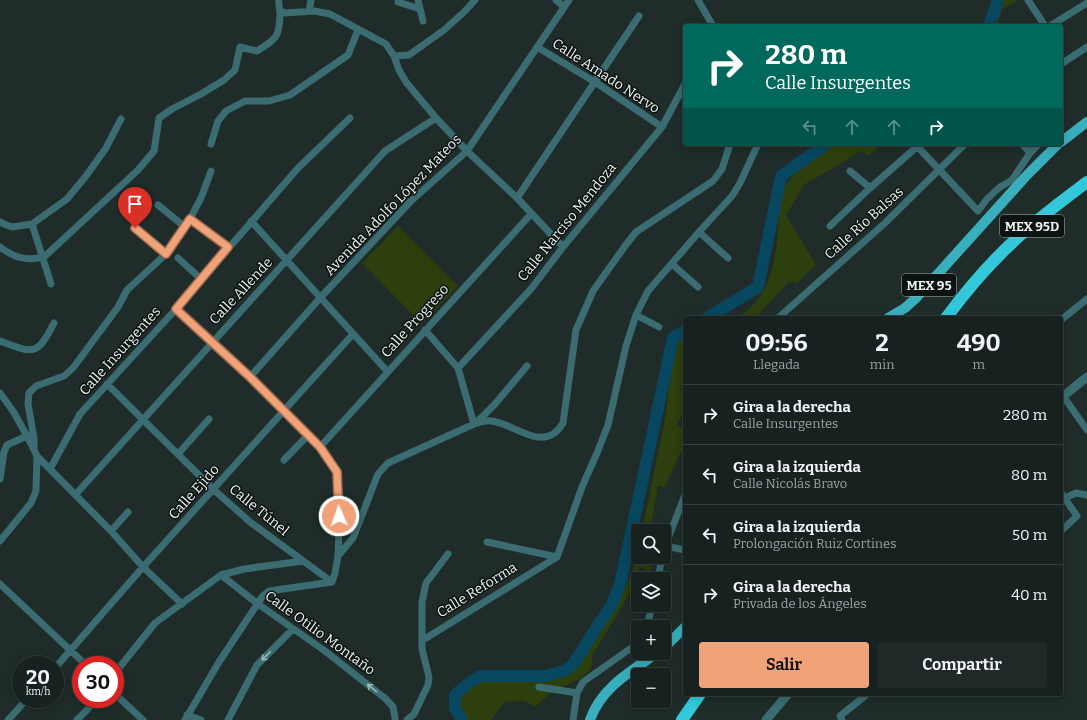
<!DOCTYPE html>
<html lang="es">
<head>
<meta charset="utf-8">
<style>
  :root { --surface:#17211f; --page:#202928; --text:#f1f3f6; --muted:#9ea3a4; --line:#363e3d; --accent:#f0a279 }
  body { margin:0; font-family:Bitter,serif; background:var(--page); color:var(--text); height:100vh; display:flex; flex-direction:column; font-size:15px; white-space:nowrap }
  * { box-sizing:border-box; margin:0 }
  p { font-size:13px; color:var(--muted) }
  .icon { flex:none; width:22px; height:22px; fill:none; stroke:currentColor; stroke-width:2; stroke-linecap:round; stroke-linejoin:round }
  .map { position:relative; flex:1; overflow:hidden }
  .sheet { position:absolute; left:683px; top:316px; width:380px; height:380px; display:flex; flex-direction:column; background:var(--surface); border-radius:4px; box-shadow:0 2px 10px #0003,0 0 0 1px var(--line) }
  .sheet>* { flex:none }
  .hud { position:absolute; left:683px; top:24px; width:380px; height:122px; border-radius:4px; box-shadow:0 2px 10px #0003,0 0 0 1px var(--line); background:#00695c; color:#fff; overflow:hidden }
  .tools { position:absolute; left:631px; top:524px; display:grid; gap:8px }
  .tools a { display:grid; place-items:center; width:40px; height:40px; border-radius:4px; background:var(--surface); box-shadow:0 2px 10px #0003,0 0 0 1px var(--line); font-size:20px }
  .speed { position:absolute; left:12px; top:656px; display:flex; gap:8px; font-size:20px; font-weight:700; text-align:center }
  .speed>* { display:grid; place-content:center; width:52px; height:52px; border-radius:50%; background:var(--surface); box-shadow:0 2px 10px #0003,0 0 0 1px var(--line); line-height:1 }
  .speed small { font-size:10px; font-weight:400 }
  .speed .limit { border:6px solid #d22; background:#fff; color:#111 }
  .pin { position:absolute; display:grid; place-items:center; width:34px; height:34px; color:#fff; margin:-41px -17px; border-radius:50% 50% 50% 0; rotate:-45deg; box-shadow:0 0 4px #0007 }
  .pin .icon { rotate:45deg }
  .me { position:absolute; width:44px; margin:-22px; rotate:358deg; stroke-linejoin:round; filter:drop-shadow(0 0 3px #0008) }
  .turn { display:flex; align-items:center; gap:14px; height:84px; padding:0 16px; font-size:18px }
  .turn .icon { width:52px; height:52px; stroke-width:2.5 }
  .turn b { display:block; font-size:28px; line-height:34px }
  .lanes { display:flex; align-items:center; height:38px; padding:0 16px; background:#0003; justify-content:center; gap:20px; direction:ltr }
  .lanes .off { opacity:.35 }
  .eta { display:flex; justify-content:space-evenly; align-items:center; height:68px; text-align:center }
  .eta b { font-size:24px; font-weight:700; line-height:28px }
  .action { display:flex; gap:8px; margin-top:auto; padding:8px 16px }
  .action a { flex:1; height:46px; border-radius:4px; background:var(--accent); color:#111; font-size:16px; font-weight:700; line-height:46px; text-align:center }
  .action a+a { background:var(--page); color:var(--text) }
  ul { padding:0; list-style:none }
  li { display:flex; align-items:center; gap:12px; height:60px; padding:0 16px; border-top:1px solid var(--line) }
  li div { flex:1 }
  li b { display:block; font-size:15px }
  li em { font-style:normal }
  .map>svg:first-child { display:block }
  .green { fill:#2d3f0c }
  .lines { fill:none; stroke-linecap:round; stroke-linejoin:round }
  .river { stroke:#074760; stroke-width:12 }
  .minor { stroke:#3a6c72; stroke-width:7 }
  .tertiary { stroke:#3a6c72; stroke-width:9 }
  .primary { stroke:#39aebc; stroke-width:10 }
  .motorway { stroke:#32c8d9; stroke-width:12 }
  .oneway { stroke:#9cb7b8 }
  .route-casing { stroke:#9c694f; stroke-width:10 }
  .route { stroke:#f0a279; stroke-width:7 }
  .labels { text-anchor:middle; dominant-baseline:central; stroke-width:3; stroke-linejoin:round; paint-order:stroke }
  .shield { fill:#0d1312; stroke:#a9b0af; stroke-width:1 }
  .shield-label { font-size:13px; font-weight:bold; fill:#ecf4f2 }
  .street-label { font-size:14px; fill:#ecf4f2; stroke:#0d1312 }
</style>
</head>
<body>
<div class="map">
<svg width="1087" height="720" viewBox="0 0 1087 720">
  <rect width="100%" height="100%" fill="#1f2c29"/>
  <!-- green -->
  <path class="green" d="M992,0h23l1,2 -14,7 -5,17h-14z
    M836,144h45l-12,12 -8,-5 -38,23 -18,10 -19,31 30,50 -19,18 -8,-1 -34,36h-21c34,-14 42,-56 44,-89 1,-11 0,-29 5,-39 12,-23 33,-32 53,-46z
    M398,226l60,60 -37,37 -59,-60z
    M685,338v36l-5,16 5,2v15l-8,18 8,4v13l-20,45 -7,-1 -8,45h-8l24,-117 3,-28 8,-44z
    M638,549v8h8v3l6,5 -2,6 -11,-4 -10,26 -11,20 -25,41 -2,15 -11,10 -27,12 -18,16 -11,-6 -20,1 -13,18h-29l-5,-10 -2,-17 7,-12 13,-5 18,-1 46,5 17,-5 12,-8 49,-62 17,-36z"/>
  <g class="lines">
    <!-- river -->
    <path class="river" d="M989,26l9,-26
      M707,318l51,-31 23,-111 45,-32
      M462,720l-7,-12v-13l11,-10 14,-9h66l20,-6 9,-8 23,-37 13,-19 9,-21 53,-247 12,-7"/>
    <!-- minor -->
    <path class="minor" d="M418,0l5,21
      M556,0l8,7
      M698,0l15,26
      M1028,0l17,26
      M398,2l22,7
      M280,11l5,2 29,-2 16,3 56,30 8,12 5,14 7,12 30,36 31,33 50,47 46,49
      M309,11l2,-11
      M1050,26l37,-23
      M537,47l58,35 67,45
      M394,56l15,-1 35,-25 20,-18 11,-12
      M1061,64l26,-17
      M211,144l7,-23 8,-10 19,-10h24l21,-6 58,-40 10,-25
      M915,144l63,67 9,-12 13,-12 12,-7 18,-27 9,-9
      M1022,144l8,9
      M850,171l20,17
      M517,198l122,-182
      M158,205l27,22
      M190,219l38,28
      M251,221l136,150
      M0,222l4,2 8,3 20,-3 35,-25 19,-23 20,-28 15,-29
      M32,224l19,60
      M830,226l40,-38 50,-44
      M135,228l31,26
      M699,232l29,26
      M0,247c15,11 25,14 44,10l94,-87 16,-19 5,-33 13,-9 29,-15 23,-14 11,-10 5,-23 17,4c19,-12 23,-14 23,-38 0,-5 -2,-9 -1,-13
      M178,258l23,21
      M672,264l26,23
      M176,309l74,68 70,70 17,25 2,59 -1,25
      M636,315l23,12
      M778,318l107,-95 80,-79
      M1061,320l26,-21
      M425,330l33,38 16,56
      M0,341c34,13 37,15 54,-18
      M458,368l73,-79 32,-42 99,-120 23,-43
      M250,377l71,-80 90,-96 56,-50 102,-151
      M107,384l106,105 37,33 82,60
      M0,393l13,18 14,25 10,20 -1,35 -5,12 -31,38
      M1061,393l26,37
      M476,423l19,-19 32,-38
      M320,447l211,-233
      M34,449v-11l-6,-34 1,-11 7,-7 28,-10 9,-8 45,-61 9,-17 39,-36 24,-35 11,-21 10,-27
      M178,454l31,-35
      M37,456l74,75 32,36 39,37
      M284,460l24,-25
      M50,469l30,-55 96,-105 122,-141 52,-50
      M0,479l4,-27 3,-7 20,-9
      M1061,493l16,23 -16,15
      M76,494l309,-343 51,-33
      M1065,498l11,-5 11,2
      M111,531l17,-19
      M487,542l70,15
      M665,546l20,4
      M664,549l21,-54
      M221,575l37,29 67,47 61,48 7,8 2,11
      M658,579l4,-22
      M0,584l86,81
      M647,627l5,-22
      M423,640l134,-83 25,-70 15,-34 11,-28 18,-79 10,-31 12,-24 51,-59 33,-36 8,-13 18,-39
      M55,668l88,-101 210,-233
      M115,673l40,-50 66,-48 23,-6 59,-8
      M539,687l38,6
      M115,694l28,26
      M187,715l14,5
      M8,720l19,-21
      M77,720l11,-11 7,-10
      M185,720l34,-58 43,-65 7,-6 63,-9 3,-9 3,-17 15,-18 25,-64 10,-11 86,-39c6,-2 12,-4 18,-3 24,3 52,34 71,2l13,-93 17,-39 32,-45 11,-14 77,-51 9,-12 8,-25
      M228,720l29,-55 36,-36
      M407,720l7,-6 14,-29 1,-8 -7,-28v-47l4,-19 22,-29
      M573,720l4,-27 6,-11 51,-36 4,-4
      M842,720l-2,-4 25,-20 -2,-2"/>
    <!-- tertiary -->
    <path class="tertiary" d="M1061,398l26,-21
      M766,720l22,-26"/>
    <!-- primary -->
    <path class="primary" d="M1061,142l26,-20
      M888,318l17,-10 12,-11 111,-123 30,-30
      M664,648l21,-21
      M590,720c11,-32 40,-48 67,-67"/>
    <!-- motorway -->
    <path class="motorway" d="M946,318c23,-31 49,-61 78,-86 20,-18 42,-34 63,-50
      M682,720l18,-26"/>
  </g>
  <!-- one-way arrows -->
  <defs><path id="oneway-shaft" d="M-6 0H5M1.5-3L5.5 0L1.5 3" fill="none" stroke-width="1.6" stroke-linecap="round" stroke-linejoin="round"/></defs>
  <g class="oneway">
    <use href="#oneway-shaft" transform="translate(266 656) rotate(135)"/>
    <use href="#oneway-shaft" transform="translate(372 688) rotate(-142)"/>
  </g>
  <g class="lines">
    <!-- route casing -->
    <g class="route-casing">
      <path id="route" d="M135,228l31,26 24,-35 38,28 -52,62 74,68 70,70 17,25 2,44"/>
    </g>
    <!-- route -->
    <use href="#route" class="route"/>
  </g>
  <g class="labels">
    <!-- shield labels -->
    <g class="shield">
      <rect x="1000" y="215" width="64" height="22" rx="3"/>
      <rect x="902" y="274" width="54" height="22" rx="3"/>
    </g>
    <g class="shield-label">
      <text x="1032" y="226">MEX 95D</text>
      <text x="929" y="285">MEX 95</text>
    </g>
    <!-- street labels -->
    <g class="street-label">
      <text transform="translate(606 76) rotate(33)">Calle Amado Nervo</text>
      <text transform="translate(393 205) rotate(-46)">Avenida Adolfo López Mateos</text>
      <text transform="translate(567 222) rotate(-51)">Calle Narciso Mendoza</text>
      <text transform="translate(864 223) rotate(-42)">Calle Río Balsas</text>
      <text transform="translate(241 291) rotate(-47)">Calle Allende</text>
      <text transform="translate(415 321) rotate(-48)">Calle Progreso</text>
      <text transform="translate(120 351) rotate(-48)">Calle Insurgentes</text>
      <text transform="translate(194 492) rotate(-48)">Calle Ejido</text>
      <text transform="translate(259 510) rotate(39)">Calle Túnel</text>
      <text transform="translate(477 590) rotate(-32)">Calle Reforma</text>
      <text transform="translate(320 633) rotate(36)">Calle Otilio Montaño</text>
    </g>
  </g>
</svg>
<div class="tools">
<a><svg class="icon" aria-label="search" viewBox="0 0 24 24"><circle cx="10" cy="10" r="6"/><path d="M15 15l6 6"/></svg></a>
<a><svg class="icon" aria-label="layers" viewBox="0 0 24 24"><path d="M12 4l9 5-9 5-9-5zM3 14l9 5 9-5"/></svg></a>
<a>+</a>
<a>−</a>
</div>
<div class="speed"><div>20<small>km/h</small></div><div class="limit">30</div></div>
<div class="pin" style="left:135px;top:228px;background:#d93025"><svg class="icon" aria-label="arrive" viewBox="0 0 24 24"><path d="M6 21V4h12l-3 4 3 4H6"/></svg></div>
<svg class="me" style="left:339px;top:516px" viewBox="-20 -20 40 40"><circle r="17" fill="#f0a279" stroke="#fff" stroke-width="3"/><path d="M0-11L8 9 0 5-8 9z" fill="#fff"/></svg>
<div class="hud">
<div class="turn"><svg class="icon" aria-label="right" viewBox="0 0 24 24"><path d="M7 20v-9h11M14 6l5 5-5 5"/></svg><div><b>280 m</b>Calle Insurgentes</div></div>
<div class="lanes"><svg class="icon off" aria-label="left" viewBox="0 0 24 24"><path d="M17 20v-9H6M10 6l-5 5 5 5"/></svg><svg class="icon off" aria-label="ahead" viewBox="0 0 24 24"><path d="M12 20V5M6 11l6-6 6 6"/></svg><svg class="icon off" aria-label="ahead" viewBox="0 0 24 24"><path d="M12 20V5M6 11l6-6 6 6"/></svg><svg class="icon" aria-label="right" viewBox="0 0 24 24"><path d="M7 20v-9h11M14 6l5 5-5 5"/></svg></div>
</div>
<section class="sheet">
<div class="eta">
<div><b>09:56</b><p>Llegada</p></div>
<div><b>2</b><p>min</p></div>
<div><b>490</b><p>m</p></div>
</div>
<ul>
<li><svg class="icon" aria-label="right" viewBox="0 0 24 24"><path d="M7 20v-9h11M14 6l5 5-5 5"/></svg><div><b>Gira a la derecha</b><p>Calle Insurgentes</p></div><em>280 m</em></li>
<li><svg class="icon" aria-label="left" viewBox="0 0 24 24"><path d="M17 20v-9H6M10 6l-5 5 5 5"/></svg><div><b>Gira a la izquierda</b><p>Calle Nicolás Bravo</p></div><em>80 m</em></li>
<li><svg class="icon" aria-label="left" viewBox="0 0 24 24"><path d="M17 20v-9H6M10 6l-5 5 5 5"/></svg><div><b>Gira a la izquierda</b><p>Prolongación Ruiz Cortines</p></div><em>50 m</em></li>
<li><svg class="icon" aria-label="right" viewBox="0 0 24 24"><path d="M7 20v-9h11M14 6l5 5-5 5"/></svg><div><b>Gira a la derecha</b><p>Privada de los Ángeles</p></div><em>40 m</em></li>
</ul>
<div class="action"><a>Salir</a><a>Compartir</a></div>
</section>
</div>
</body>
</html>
